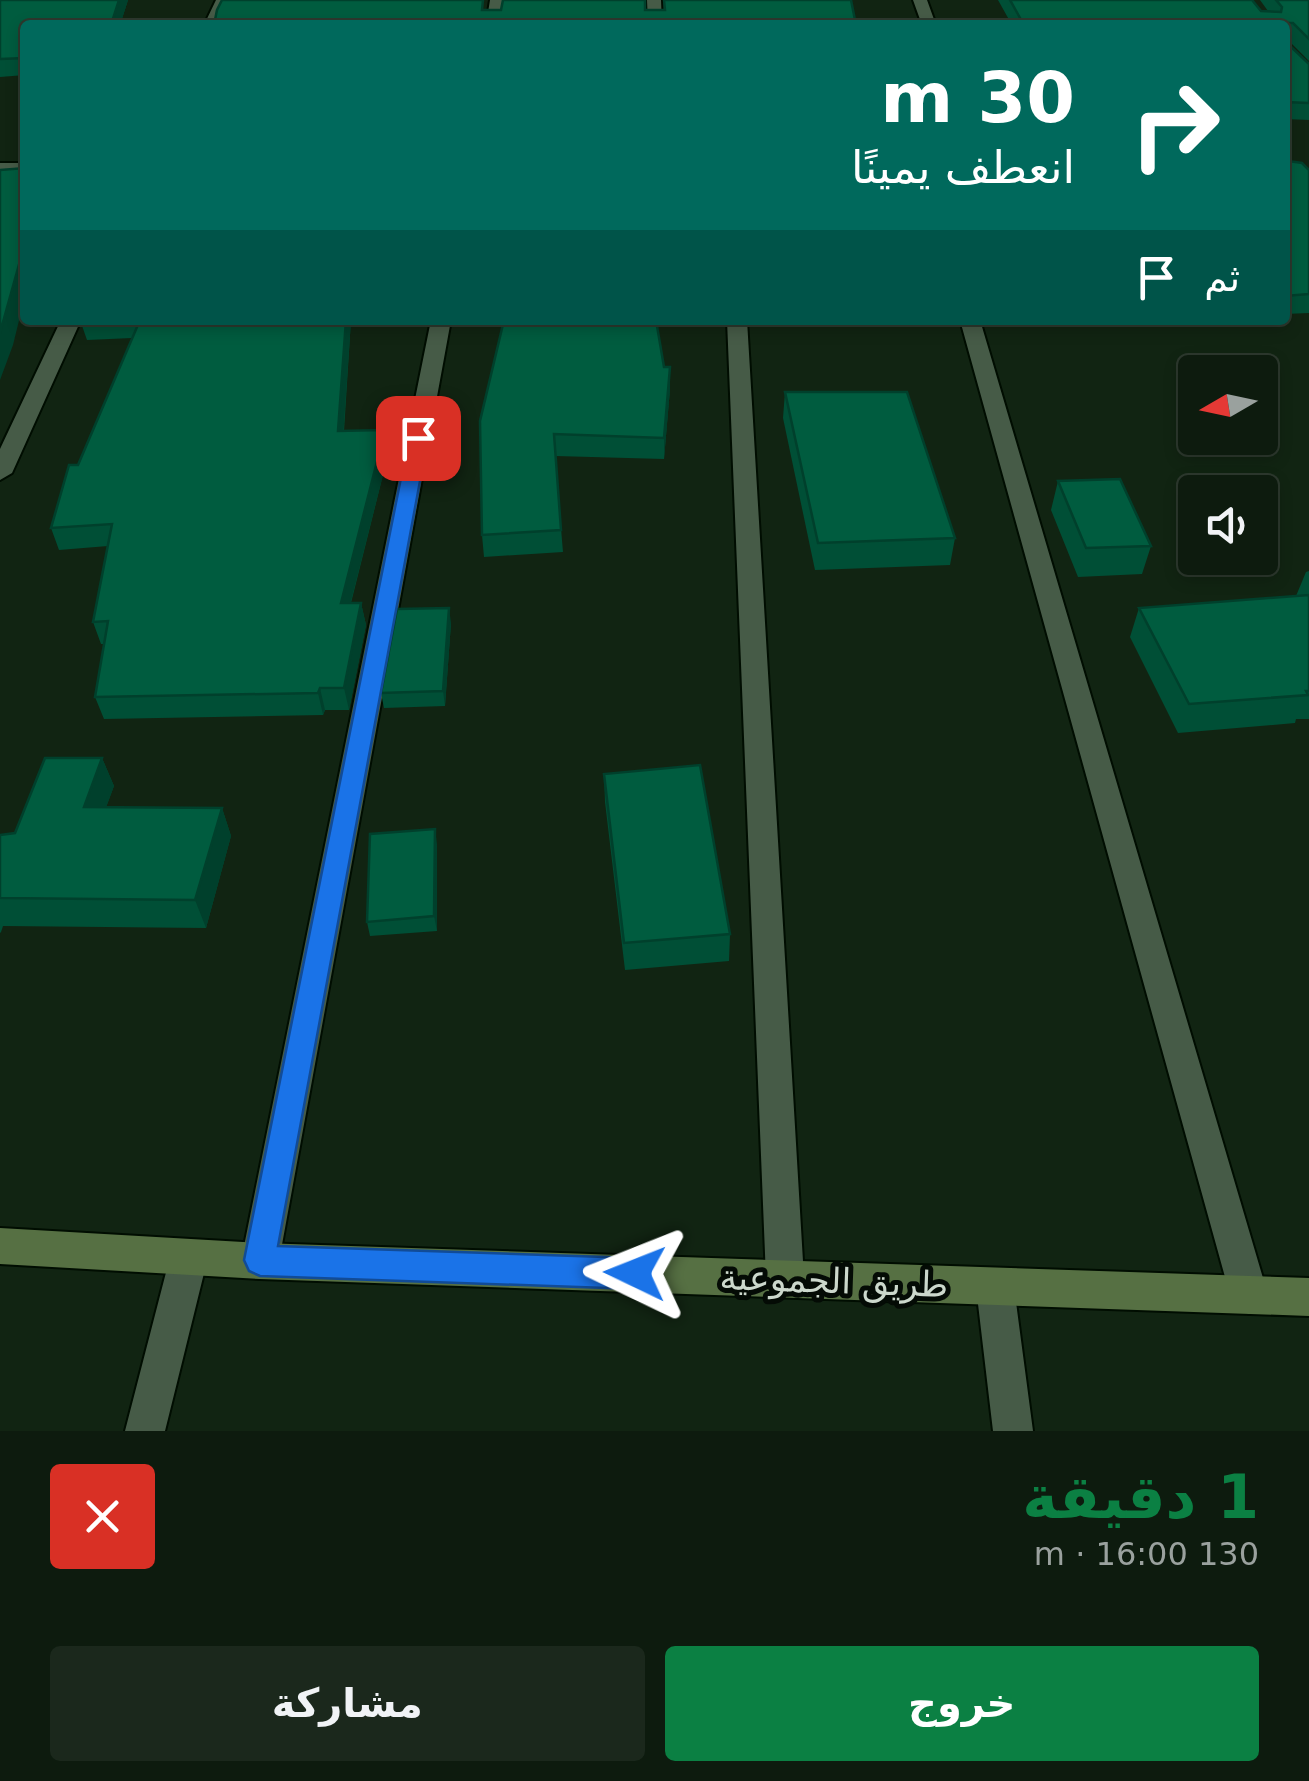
<!DOCTYPE html>
<html lang="ar">
<head>
<meta charset="utf-8">
<style>
  :root { --surface:#0d1b0e; --page:#1b281c; --text:#f1f3f6; --muted:#9aa19e; --line:#2d392e; --accent:#0b8043 }
  body { margin:0; font-family:"DejaVu Sans",Vazirmatn,sans-serif; background:var(--page); color:var(--text); direction:rtl; height:100vh; display:flex; flex-direction:column; font-size:38px; white-space:nowrap }
  * { box-sizing:border-box; margin:0 }
  p { font-size:32px; color:var(--muted) }
  .icon { flex:none; width:55px; height:55px; fill:none; stroke:currentColor; stroke-width:2; stroke-linecap:round; stroke-linejoin:round }
  .map { position:relative; height:1431px; overflow:hidden; direction:ltr }
  .drawer { display:flex; flex-direction:column; background:var(--surface); flex:1 }
  .drawer>* { flex:none }
  .top-card { position:absolute; left:20px; top:20px; width:1270px; height:305px; border-radius:10px; box-shadow:0 5px 15px #0003,0 0 0 2px var(--line); direction:rtl; background:#00695c; color:#fff; overflow:hidden }
  .needle { width:65px; rotate:261deg }
  .fabs { position:absolute; left:1178px; top:355px; display:grid; gap:20px }
  .fabs a { display:grid; place-items:center; width:100px; height:100px; border-radius:10px; background:var(--surface); box-shadow:0 5px 15px #0003,0 0 0 2px var(--line); font-size:50px }
  .pin { position:absolute; display:grid; place-items:center; width:85px; height:85px; color:#fff; margin:-42px; border-radius:20px; box-shadow:0 5px 15px #0006 }
  .me { position:absolute; width:110px; margin:-55px; rotate:272deg; stroke-linejoin:round; filter:drop-shadow(0 0 8px #0008) }
  .turn { display:flex; align-items:center; gap:35px; height:210px; padding:0 50px; font-size:45px }
  .turn .icon { width:130px; height:130px; stroke-width:2.5 }
  .turn b { display:block; font-size:70px; line-height:85px }
  .then { display:flex; align-items:center; height:95px; padding:0 50px; background:#0003; gap:20px; font-size:38px }
  .round { display:grid; place-items:center; flex:none; width:105px; height:105px; border-radius:10px; background:var(--page) }
  .headline { display:flex; align-items:center; justify-content:space-between; height:170px; padding:0 50px }
  h1 { font-size:60px; font-weight:600; line-height:75px; color:var(--accent) }
  .cta { display:flex; gap:20px; margin-top:auto; padding:20px 50px }
  .cta a { flex:1; height:115px; border-radius:10px; background:var(--accent); color:#fff; font-size:40px; font-weight:600; line-height:115px; text-align:center }
  .cta a+a { background:var(--page); color:var(--text) }
  .map>svg:first-child { display:block }
  .lines { fill:none; stroke-linecap:round; stroke-linejoin:round }
  .minor-casing { stroke:#000d01; stroke-width:4 }
  .secondary-casing { stroke:#000d01; stroke-width:4 }
  .minor { fill:#465b47; fill-rule:evenodd }
  .secondary { fill:#567043; fill-rule:evenodd }
  .wall { fill:#004f36 }
  .shaded-wall { fill:#00402c }
  .building { fill:#005c3f; stroke:#00402c; stroke-width:2.5 }
  .route { fill:#1a73e8; stroke:#114b97; stroke-width:2.5 }
  .labels { text-anchor:middle; dominant-baseline:central; stroke-width:10; stroke-linejoin:round; paint-order:stroke }
  .near-street-label { font-size:35px; fill:#ccd8cc; stroke:#040b05 }
</style>
</head>
<body>
<div class="map">
<svg width="1309" height="1431" viewBox="0 0 1309 1431">
  <rect width="100%" height="100%" fill="#112412"/>
  <g class="lines">
    <!-- minor casing -->
    <g class="minor-casing">
      <path id="minor" d="M216,0h14l-12,25h-14z
        M490,0h14l-4,25h-14z
        M647,0h14l1,25h-14z
        M913,0h14l9,25h-14z
        M0,163h25v10h-25z
        M61,320h20l-69,153 -12,7v-31z
        M431,320h20l-172,941 -6,13 -13,5 -13,-5 -6,-13z
        M727,320h20l57,958 -6,13 -13,6 -13,-6 -6,-13z
        M960,320h20l288,975 -6,13 -13,6 -13,-6 -6,-13z
        M189,1239l13,5 6,13 -43,174h-40l45,-174 6,-13z
        M995,1268l13,6 6,13 19,144h-40l-17,-144 6,-13z"/>
    </g>
    <!-- secondary casing -->
    <g class="secondary-casing">
      <path id="secondary" d="M0,1228l260,15 1049,35v38l-1049,-37 -260,-15z"/>
    </g>
    <!-- minor -->
    <use href="#minor" class="minor"/>
    <!-- secondary -->
    <use href="#secondary" class="secondary"/>
  </g>
  <!-- wall -->
  <path class="wall" d="M0,0h128l-8,25h-95v50l-25,2z
    M998,0h254l9,11h7l-8,-11h49v61l-22,-22v4l22,21v56l-24,-1v-94h-273z
    M1285,143l3,18 21,9v143l-24,1z
    M80,320h271l-7,111 41,-1 4,21 -38,152h10l5,22 -17,85h-24l-2,5 -219,4 -9,-22 9,-53h-3l-8,-22 15,-76 -49,4 -8,-22 81,-190 -45,2z
    M474,320h182l8,47 6,22 -6,70 -109,-3 8,96 -79,5 -2,-22 22,-214 -30,1z
    M785,392l170,146 -5,27 -135,5 -32,-152z
    M1058,481l93,65 -9,28 -64,3 -27,-67z
    M1309,571v148h-13l-1,4 -117,10 -48,-96 9,-29 157,-12 10,-24z
    M451,623l-6,83 -61,2 -3,-15z
    M102,758l12,28 -8,21 116,1 9,28 -25,92 -203,-2 -2,6 -1,1v-98l15,-2z
    M604,774l126,160 -1,27 -104,9 -20,-168z
    M437,844v87l-67,5 -3,-14z"/>
  <!-- shaded-wall -->
  <path class="shaded-wall" d="M119,0h9l-8,25h-9z
    M25,243v53l-12,49 -13,35v-47z
    M346,320h5l-9,133 -4,-22z
    M670,367v22l-6,70v-21z
    M385,430l4,21 -44,174 -4,-22z
    M361,603l5,22 -17,85 -5,-22z
    M449,608l2,15 -6,83 -2,-15z
    M320,688l5,22 -2,5 -5,-22z
    M102,758l12,28 -18,49 -12,-28z
    M222,808l9,28 -25,92 -11,-28z
    M435,829l2,15v87l-3,-15z"/>
  <!-- building -->
  <path class="building" d="M0,0h119l-8,25h-86v33l-25,1z
    M222,0h261l-1,10h19l2,-10h142v10h20l-1,-10h187l5,25h-642l3,-15z
    M1010,0h242l9,11 20,1 1,-5 -6,-7h33v39l-16,-16h-6v20l22,21v39l-24,-1v-77h-261z
    M1285,143l3,3v15l14,2 7,7v124l-24,2z
    M25,168v75l-25,90v-163z
    M140,320h206l-8,111 47,-1 -44,173h20l-17,85h-24l-2,5 -223,4 13,-76 -15,1 19,-98 -61,4 18,-63h9z
    M504,320h152l8,47h6l-6,71 -110,-4 7,96 -79,5 -2,-114z
    M785,392h122l48,146 -137,5z
    M1120,479l31,67 -65,2 -28,-67z
    M1309,595v96h-3l2,4 -119,9 -50,-96z
    M449,608l-6,83 -62,2 16,-84z
    M45,758h57l-18,49 138,1 -27,92 -195,-2v-63l15,-2z
    M700,765l30,169 -106,9 -20,-169z
    M435,829l-1,87 -67,6 3,-88z"/>
  <!-- route -->
  <path class="route" d="M418,432l10,6 -150,808 357,12 11,4 4,11 -4,11 -11,5 -375,-13 -11,-5 -5,-11 165,-822z"/>
  <g class="labels">
    <!-- near-street labels -->
    <g class="near-street-label">
      <text transform="translate(834 1281) rotate(2)">طريق الجموعية</text>
    </g>
  </g>
</svg>
<div class="fabs">
<a><svg class="needle" viewBox="-14 -14 28 28"><path d="M0-13l5 13h-10z" fill="#e53935"/><path d="M0 13l5-13h-10z" fill="#9aa19e"/></svg></a>
<a><svg class="icon" aria-label="sound" viewBox="0 0 24 24"><path d="M4 9h4l5-4v14l-5-4H4zM17 9q2 3 0 6"/></svg></a>
</div>
<div class="pin" style="left:418px;top:438px;background:#d93025"><svg class="icon" aria-label="arrive" viewBox="0 0 24 24"><path d="M6 21V4h12l-3 4 3 4H6"/></svg></div>
<svg class="me" style="left:635px;top:1273px" viewBox="-20 -20 40 40"><path d="M0-17L14 15 0 8-14 15z" fill="#1a73e8" stroke="#fff" stroke-width="4"/></svg>
<div class="top-card">
<div class="turn"><svg class="icon" aria-label="right" viewBox="0 0 24 24"><path d="M7 20v-9h11M14 6l5 5-5 5"/></svg><div><b>30 m</b>انعطف يمينًا</div></div>
<div class="then">ثم<svg class="icon" aria-label="arrive" viewBox="0 0 24 24"><path d="M6 21V4h12l-3 4 3 4H6"/></svg></div>
</div>
</div>
<section class="drawer">
<div class="headline"><div><h1>1 دقيقة</h1><p>130 m · 16:00</p></div><a class="round" style="background:#d93025;color:#fff"><svg class="icon" aria-label="close" viewBox="0 0 24 24"><path d="M6 6l12 12M18 6L6 18"/></svg></a></div>
<div class="cta"><a>خروج</a><a>مشاركة</a></div>
</section>
</body>
</html>
